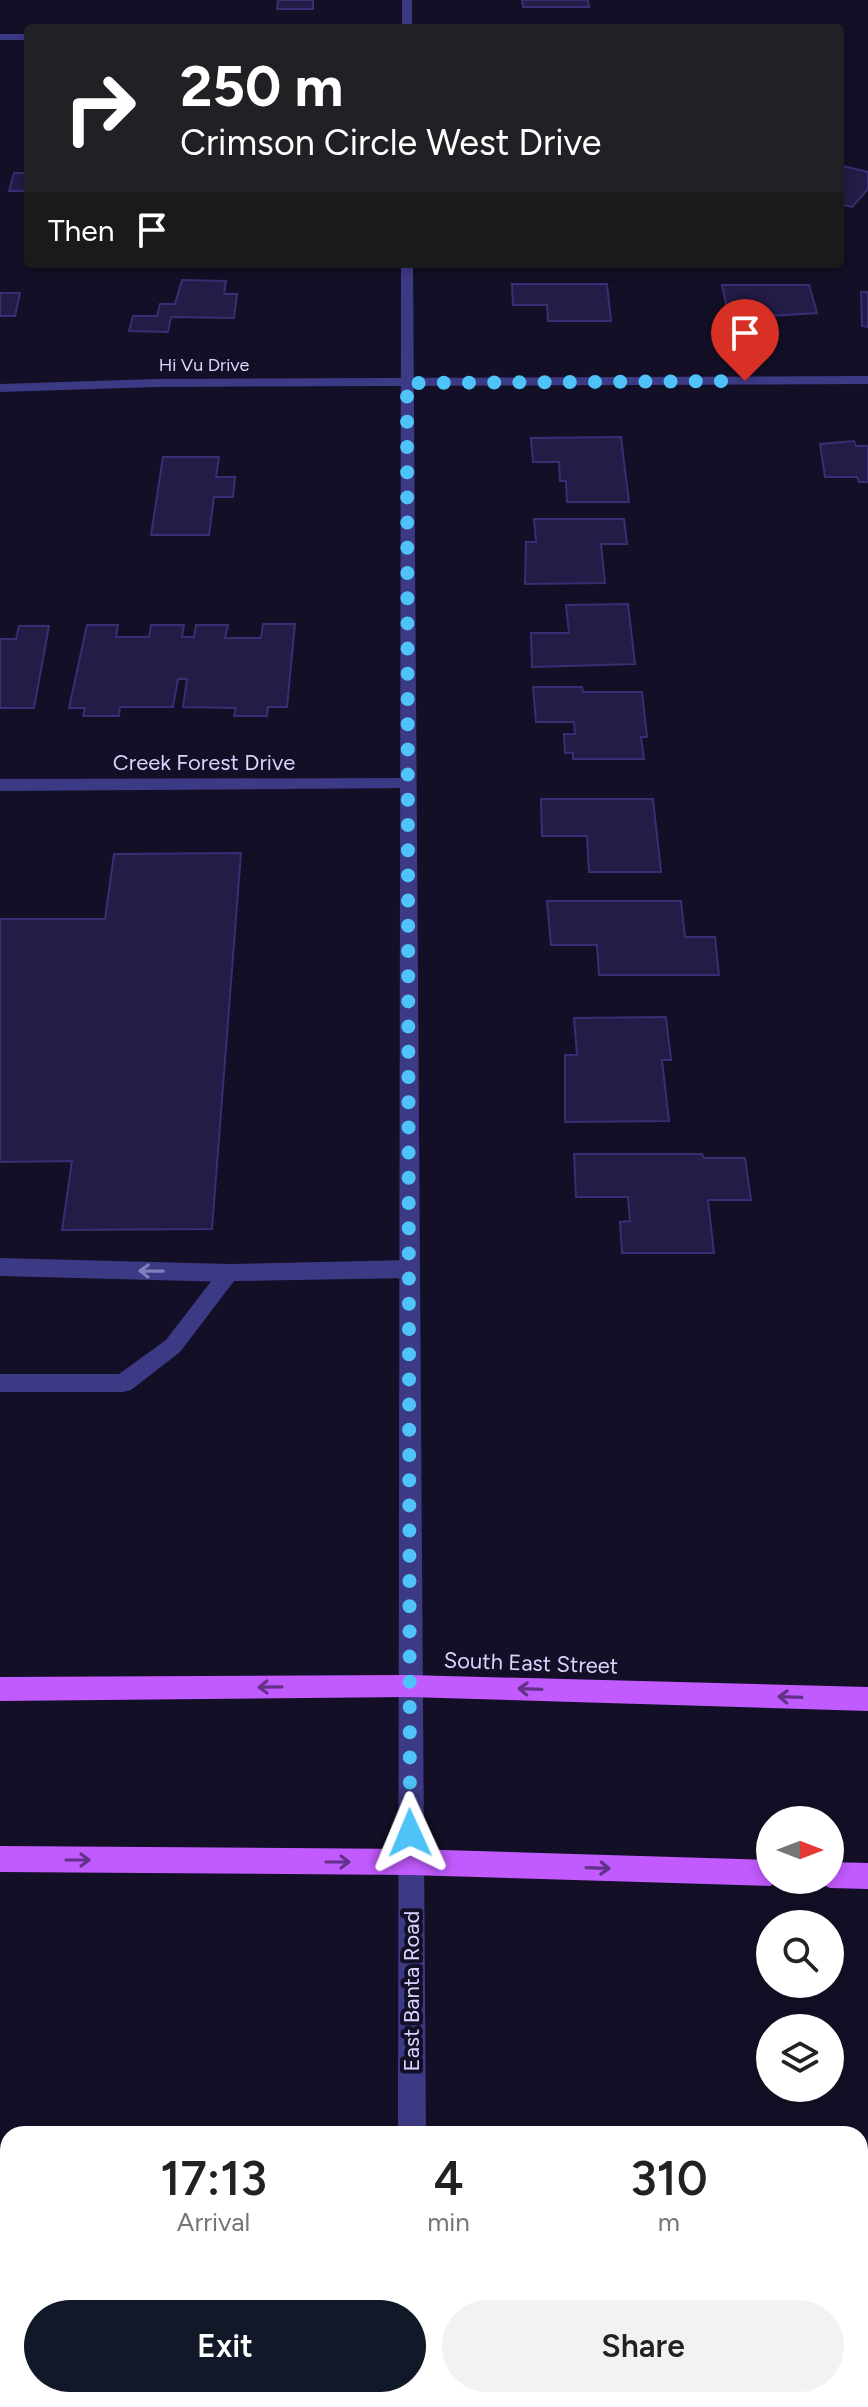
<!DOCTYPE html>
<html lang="en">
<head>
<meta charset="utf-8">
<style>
  :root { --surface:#fff; --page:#f2f2f2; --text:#222; --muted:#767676; --accent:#111827 }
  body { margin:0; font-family:Figtree,sans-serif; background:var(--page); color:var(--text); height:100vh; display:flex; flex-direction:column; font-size:30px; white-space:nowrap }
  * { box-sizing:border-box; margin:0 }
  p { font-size:26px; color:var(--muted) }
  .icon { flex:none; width:44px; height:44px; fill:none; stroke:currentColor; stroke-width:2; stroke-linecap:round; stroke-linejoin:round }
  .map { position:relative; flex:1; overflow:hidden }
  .sheet { position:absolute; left:0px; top:2126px; width:868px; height:282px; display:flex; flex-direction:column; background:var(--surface); border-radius:24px 24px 0 0; box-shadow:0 4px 12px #0003 }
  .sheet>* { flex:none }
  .hud { position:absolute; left:24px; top:24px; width:820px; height:244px; border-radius:8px; box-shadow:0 4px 12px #0003; background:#202124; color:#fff; overflow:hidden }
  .needle { width:52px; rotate:90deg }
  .tools { position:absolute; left:756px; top:1806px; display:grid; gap:16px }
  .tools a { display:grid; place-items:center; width:88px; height:88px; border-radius:50%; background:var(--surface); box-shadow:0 4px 12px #0003; font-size:40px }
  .pin { position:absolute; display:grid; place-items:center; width:68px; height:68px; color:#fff; margin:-82px -34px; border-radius:50% 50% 50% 0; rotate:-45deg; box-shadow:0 0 8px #0007 }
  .pin .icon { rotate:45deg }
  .me { position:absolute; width:88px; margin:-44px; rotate:359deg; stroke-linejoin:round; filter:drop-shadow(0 0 6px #0008) }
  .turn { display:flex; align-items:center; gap:28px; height:168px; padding:0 24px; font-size:36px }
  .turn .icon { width:104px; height:104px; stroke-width:2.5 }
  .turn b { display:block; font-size:56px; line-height:68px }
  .then { display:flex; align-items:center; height:76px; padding:0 24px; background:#0003; gap:16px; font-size:30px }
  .eta { display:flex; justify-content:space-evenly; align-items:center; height:136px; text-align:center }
  .eta b { font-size:48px; font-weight:600; line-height:56px }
  .cta { display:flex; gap:16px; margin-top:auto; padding:16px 24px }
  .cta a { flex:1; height:92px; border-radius:48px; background:var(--accent); color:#fff; font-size:32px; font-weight:600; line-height:92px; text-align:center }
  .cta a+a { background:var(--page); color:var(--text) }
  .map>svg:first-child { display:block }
  .green { fill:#12302f }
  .building { fill:#241b47; stroke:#3b2d73; stroke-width:2 }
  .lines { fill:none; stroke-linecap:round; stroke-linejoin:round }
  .service { fill:#3d3a85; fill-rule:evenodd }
  .minor { fill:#3d3a85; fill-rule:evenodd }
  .tertiary { fill:#3d3a85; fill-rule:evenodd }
  .primary { fill:#c25bff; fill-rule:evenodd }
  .oneway { stroke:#837fbc }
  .oneway2 { stroke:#623188 }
  .route { stroke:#4fc3f7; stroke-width:14; stroke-dasharray:0 25.2 }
  .labels { text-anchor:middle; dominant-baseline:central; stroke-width:8; stroke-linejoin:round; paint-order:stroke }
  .far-street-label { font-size:18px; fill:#d9d4ff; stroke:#130f26 }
  .street-label { font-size:22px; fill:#d9d4ff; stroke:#130f26 }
</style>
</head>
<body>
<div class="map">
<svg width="868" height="2407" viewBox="0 0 868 2407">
  <rect width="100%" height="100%" fill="#130f26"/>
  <!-- green -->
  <path class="green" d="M0,2144l8,17v239h115l4,7h-127z"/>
  <!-- building -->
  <path class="building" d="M278,0h35v9h-36z
    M522,0h66l1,7h-66z
    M843,166l25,6v17l-16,18 -12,-3z
    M14,173h14v18h-19z
    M182,280l44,1 -2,13h13l-3,24 -63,-1 -3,15 -39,-1 4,-15h24l3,-12h15z
    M512,284h95l4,37h-63l-1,-16h-34z
    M722,285h87l8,28 -47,3 2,8h-6l2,7 -36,1z
    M861,292h7v35l-6,-1z
    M0,293h20l-5,23h-15z
    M621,437l8,65h-62l-1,-21h-6l-1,-19h-26l-2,-24z
    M854,441l2,5h12v36h-9l-2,-5h-32l-5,-33z
    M163,457h56l-3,20h19l-2,20h-19l-5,38h-58z
    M534,519h90l3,25h-26l4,39 -80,1 1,-42h10z
    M628,604l7,60 -103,3 -1,-34h38l-3,-28z
    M263,624h32l-8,83h-19l-1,9h-33l2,-8 -53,-1 4,-28h-9l-5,28h-53l-1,9h-36l2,-8h-16l18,-83h31l-2,12h33l2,-12h33l-2,12h12l2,-12h32l-3,13h36z
    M19,626h30l-15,82h-34v-69h16z
    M533,687h49l1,5h59l5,45h-6l3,22h-71v-6h-8l-1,-19h11l-1,-12h-38z
    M541,799h112l8,73h-72l-2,-36h-45z
    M241,853l-29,376 -150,1 10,-69 -72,1v-243h105l9,-65z
    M547,901h134l4,36h30l4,38h-120l-2,-30h-46z
    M666,1017l5,43h-9l7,61 -104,1v-67h12l-3,-37z
    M574,1154h128l2,4h41l6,42h-43l6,53h-92l-2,-31 10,-1 -2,-24h-52z
    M860,2157h8v250h-163v-7h155z"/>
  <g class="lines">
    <!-- service -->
    <path class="service" d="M0,1258l229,6 7,3 3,6 -3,6 -7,3 -229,-6z"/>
    <!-- minor -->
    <path class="minor" d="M0,34h28v6h-28z
      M868,376v8l-711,3 -157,5v-8l157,-5z
      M408,778l8,6 -2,4 -414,3v-12z
      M410,1260l7,3 3,6 -3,6 -7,3 -176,3 -54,71 -49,38 -8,2h-123v-18h119l47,-34 56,-73 7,-3z"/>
    <!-- tertiary -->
    <path class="tertiary" d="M402,0h10v28h-10z
      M401,264h12l13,1870h-28z
      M398,2400h30v7h-30z"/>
    <!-- primary -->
    <path class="primary" d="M408,1675l460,12v24l-460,-14 -408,4v-24z
      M0,1846l410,3 360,11v20h10l-10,6 -360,-11 -410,-3z
      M830,1862l38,1v26l-38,-1 -9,-4 -2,-4h11z"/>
  </g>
  <!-- one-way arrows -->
  <defs><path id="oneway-shaft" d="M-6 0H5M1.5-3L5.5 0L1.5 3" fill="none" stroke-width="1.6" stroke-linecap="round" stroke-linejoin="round" transform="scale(2)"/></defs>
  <use class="oneway" href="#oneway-shaft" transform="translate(151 1271) rotate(-179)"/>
  <g class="oneway2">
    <use href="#oneway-shaft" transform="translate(270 1687) rotate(179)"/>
    <use href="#oneway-shaft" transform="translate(530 1689) rotate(-178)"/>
    <use href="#oneway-shaft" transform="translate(790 1697) rotate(-178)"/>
    <use href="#oneway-shaft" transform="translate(78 1860)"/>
    <use href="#oneway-shaft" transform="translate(338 1862)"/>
    <use href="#oneway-shaft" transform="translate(598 1868) rotate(2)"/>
  </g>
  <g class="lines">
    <!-- route -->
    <path class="route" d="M410,1833l-3,-1450 338,-2"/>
  </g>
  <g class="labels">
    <!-- far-street labels -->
    <g class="far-street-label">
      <text x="204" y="365">Hi Vu Drive</text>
    </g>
    <!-- street labels -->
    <g class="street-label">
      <text x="204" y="762">Creek Forest Drive</text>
      <text transform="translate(531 1663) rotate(2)">South East Street</text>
      <text transform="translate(411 1991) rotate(-90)">East Banta Road</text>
    </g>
  </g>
</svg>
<div class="tools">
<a><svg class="needle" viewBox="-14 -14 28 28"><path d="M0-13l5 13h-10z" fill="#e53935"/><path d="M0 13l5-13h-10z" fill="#767676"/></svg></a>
<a><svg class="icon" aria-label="search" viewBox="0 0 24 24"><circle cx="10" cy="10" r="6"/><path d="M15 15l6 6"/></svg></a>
<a><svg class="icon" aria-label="layers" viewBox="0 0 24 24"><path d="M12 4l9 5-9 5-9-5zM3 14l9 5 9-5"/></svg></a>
</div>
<div class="pin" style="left:745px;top:381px;background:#d93025"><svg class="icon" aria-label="arrive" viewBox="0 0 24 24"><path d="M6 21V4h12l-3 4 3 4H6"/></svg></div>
<svg class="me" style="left:410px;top:1833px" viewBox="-20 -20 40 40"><path d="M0-17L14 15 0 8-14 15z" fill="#4fc3f7" stroke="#fff" stroke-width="4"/></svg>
<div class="hud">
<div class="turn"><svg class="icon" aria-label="right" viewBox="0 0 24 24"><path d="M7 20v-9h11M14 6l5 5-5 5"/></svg><div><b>250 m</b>Crimson Circle West Drive</div></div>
<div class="then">Then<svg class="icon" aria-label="arrive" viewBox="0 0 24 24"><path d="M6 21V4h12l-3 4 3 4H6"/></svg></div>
</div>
<section class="sheet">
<div class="eta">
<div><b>17:13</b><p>Arrival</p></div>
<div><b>4</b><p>min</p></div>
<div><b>310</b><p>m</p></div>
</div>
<div class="cta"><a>Exit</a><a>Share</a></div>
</section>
</div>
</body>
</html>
